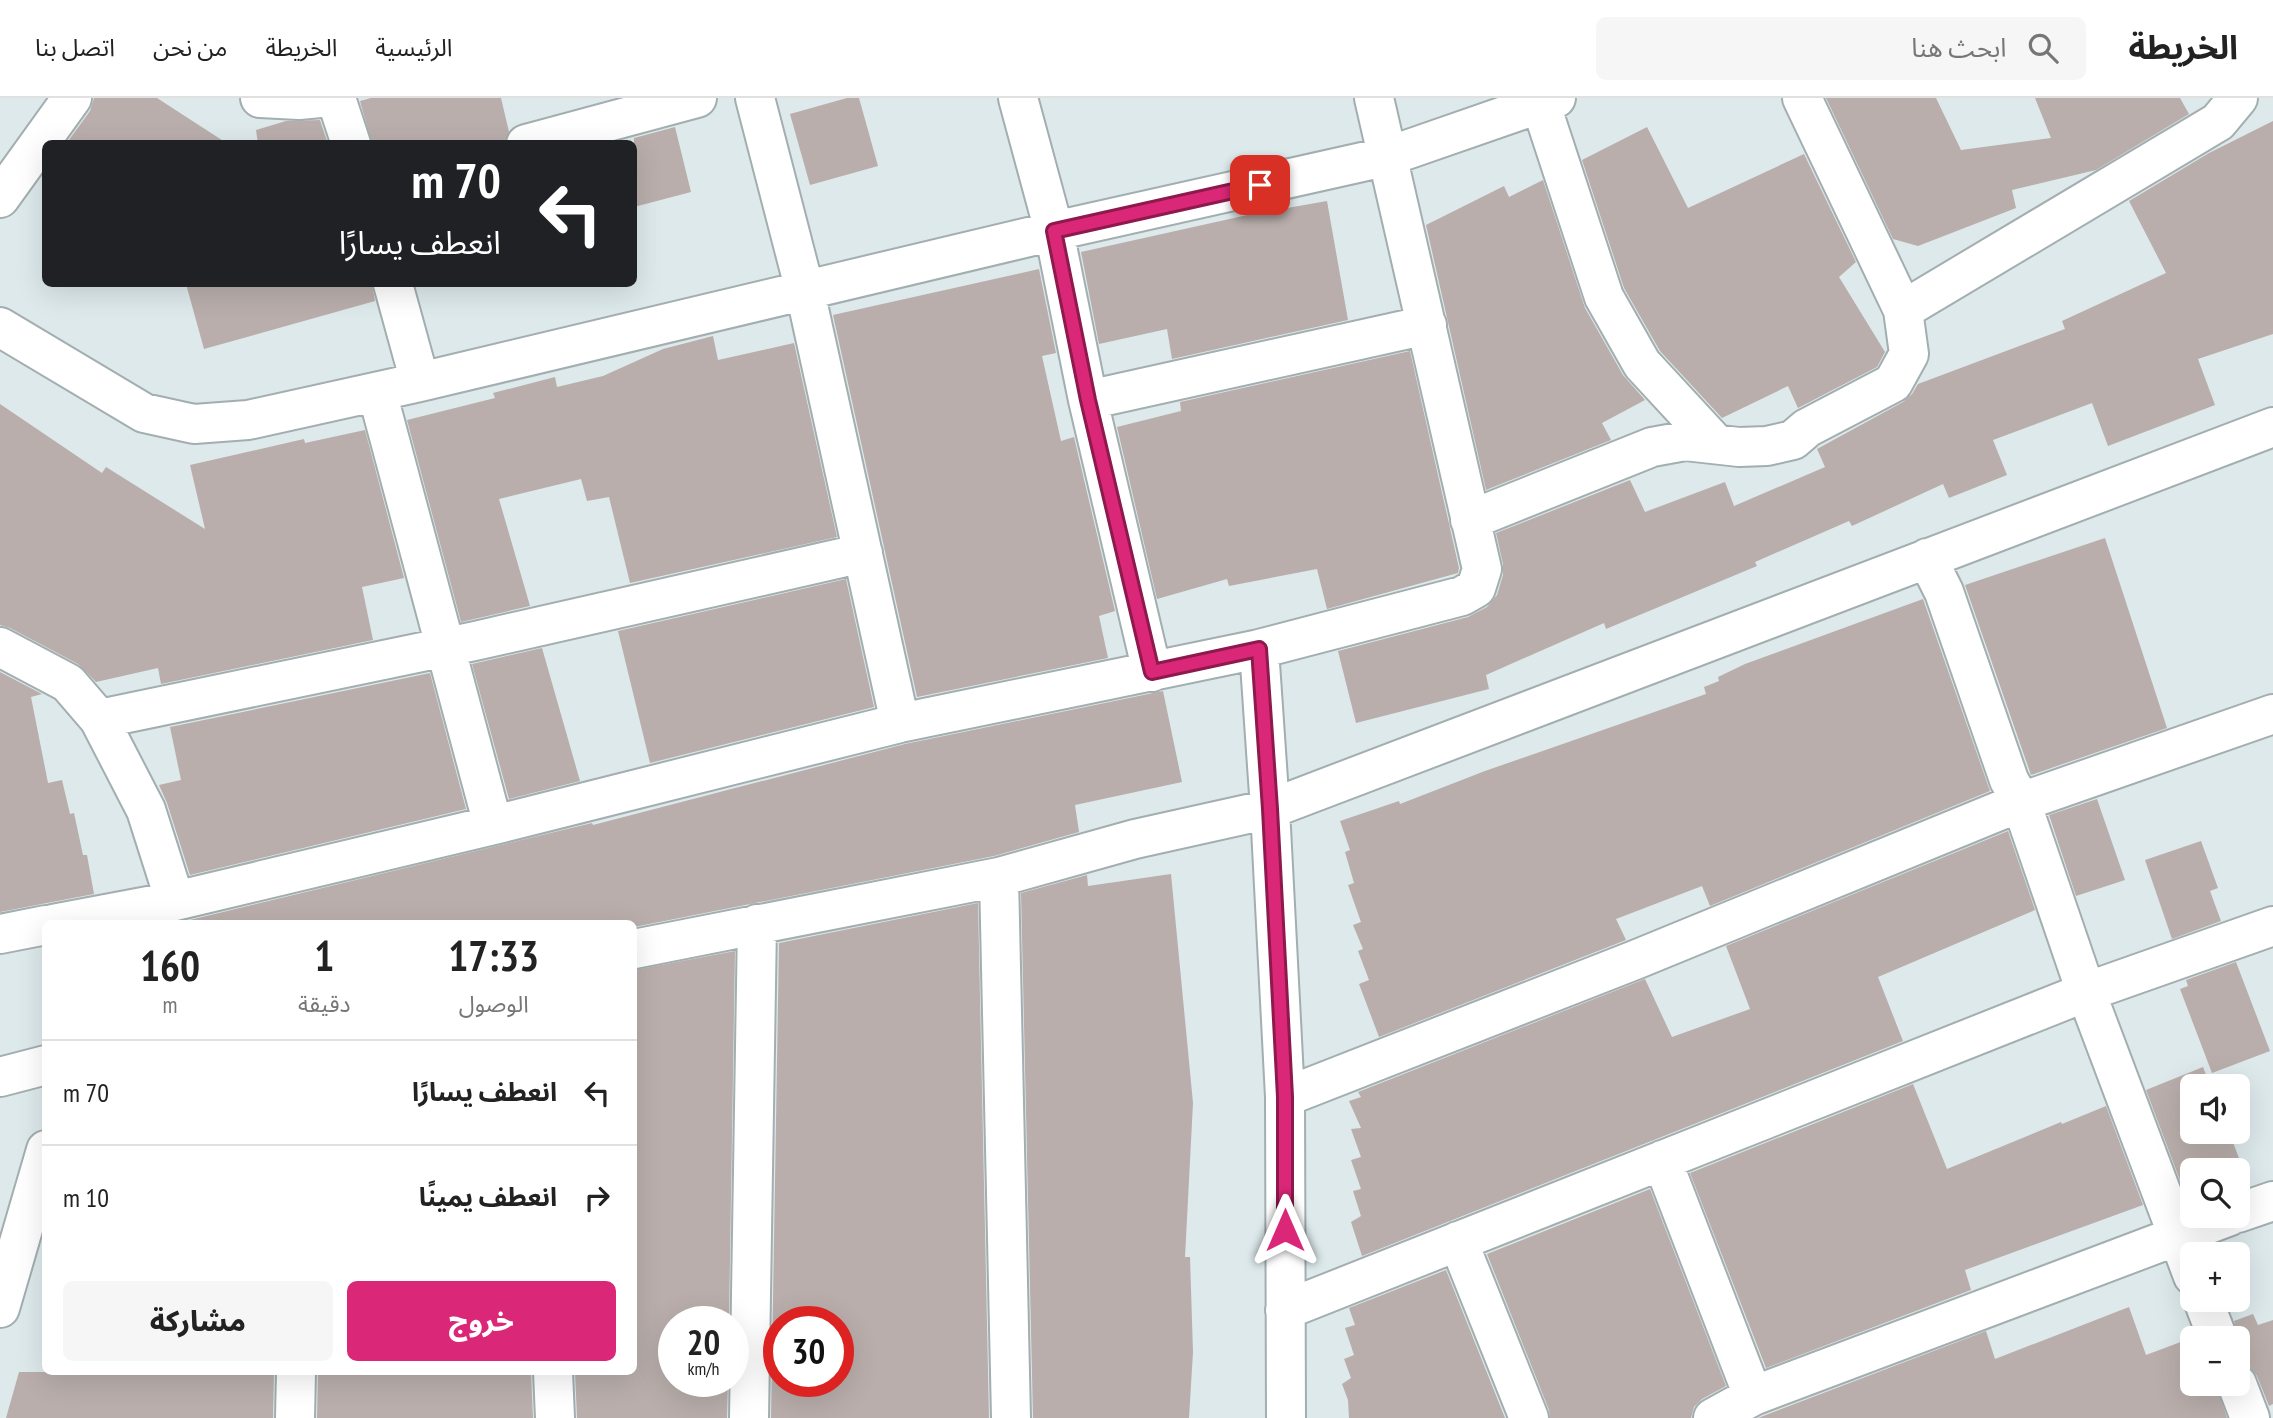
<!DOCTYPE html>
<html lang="ar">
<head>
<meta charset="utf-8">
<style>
  :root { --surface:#fff; --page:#f6f6f6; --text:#222; --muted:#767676; --line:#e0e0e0; --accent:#db2777 }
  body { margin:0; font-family:"PT Sans Narrow","Noto Sans Arabic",sans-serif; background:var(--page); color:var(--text); direction:rtl; height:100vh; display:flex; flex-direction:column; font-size:26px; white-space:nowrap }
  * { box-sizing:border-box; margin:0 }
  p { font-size:23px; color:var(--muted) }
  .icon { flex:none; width:38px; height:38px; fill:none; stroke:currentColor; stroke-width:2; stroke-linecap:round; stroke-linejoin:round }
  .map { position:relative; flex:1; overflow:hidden; direction:ltr }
  .details { position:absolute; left:42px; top:822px; width:595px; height:455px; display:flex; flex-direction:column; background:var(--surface); border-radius:10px; box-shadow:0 7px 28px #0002; direction:rtl }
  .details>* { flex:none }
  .hud { position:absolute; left:42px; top:42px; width:595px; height:147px; border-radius:10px; box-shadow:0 7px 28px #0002; direction:rtl; background:#202124; color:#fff; overflow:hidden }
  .fabs { position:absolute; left:2180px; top:976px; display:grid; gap:14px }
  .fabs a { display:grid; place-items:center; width:70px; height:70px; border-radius:10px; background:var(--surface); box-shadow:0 7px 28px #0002; font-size:35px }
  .speed { position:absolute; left:658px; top:1208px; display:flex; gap:14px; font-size:35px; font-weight:700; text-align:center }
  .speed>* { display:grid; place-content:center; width:91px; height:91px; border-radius:50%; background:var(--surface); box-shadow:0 7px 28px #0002; line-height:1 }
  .speed small { font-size:18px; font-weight:400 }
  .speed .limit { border:10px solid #d22; background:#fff; color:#111 }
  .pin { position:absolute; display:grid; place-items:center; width:60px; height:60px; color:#fff; margin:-30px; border-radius:14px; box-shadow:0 4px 10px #0006 }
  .me { position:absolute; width:77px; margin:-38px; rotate:0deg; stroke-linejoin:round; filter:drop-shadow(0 0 5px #0008) }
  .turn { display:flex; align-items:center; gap:24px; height:147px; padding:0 21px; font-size:32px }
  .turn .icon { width:91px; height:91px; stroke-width:2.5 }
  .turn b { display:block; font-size:49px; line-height:60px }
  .eta { display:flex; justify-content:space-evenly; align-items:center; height:119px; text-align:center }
  .eta b { font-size:42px; font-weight:800; line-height:49px }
  .action { display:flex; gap:14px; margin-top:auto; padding:14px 21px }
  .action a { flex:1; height:80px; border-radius:10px; background:var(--accent); color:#fff; font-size:28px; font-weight:800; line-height:80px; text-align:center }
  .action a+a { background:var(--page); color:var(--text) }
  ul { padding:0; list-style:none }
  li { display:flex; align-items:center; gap:21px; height:105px; padding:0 21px; border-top:2px solid var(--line) }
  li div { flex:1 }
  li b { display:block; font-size:26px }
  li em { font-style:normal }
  header { display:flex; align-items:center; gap:42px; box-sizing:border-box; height:98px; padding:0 35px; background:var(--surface); border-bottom:2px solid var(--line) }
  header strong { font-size:33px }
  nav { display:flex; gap:38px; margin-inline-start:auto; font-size:24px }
  .search { width:490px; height:63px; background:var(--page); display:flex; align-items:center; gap:18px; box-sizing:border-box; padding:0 24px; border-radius:10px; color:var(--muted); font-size:26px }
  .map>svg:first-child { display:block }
  .building { fill:#b9aeab; fill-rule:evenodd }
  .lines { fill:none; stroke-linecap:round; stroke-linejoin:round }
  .minor-casing { stroke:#a2aeaf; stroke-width:42 }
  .minor { stroke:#fff; stroke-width:38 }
  .route-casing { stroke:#8e194d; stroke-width:18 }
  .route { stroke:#db2777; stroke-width:12 }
</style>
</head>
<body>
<header>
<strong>الخريطة</strong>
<div class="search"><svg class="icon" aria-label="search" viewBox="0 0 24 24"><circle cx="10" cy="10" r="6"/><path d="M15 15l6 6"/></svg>ابحث هنا</div>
<nav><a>الرئيسية</a><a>الخريطة</a><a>من نحن</a><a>اتصل بنا</a></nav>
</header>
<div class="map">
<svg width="2273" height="1320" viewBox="0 0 2273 1320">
  <rect width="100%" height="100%" fill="#dde9eb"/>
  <!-- building -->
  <path class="building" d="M94,0h63l71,46h-162l24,-33z
    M371,0h130l8,34 -4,12h-133l-12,-43z
    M847,0h12l19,68 -68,19 -20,-71z
    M1826,0h110l25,52 90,-12 -16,-40h145l9,16 -93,56 -84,20 4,18 -98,38 -25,-7z
    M320,22l8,24h-70l-2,-14 30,-9z
    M2273,23v213l-75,25 17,46 -107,41 -16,-43 -99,37 14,35 -58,23 -6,-14 -91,42 -3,-5 -94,41 2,4 -151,63 -2,-6 -118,52 3,14 -133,34 -18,-72 130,-34 19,-10 10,-12 6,-20v-11l-7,-31 134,-53 15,32 80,-30 9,24 91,-39 -8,-18 86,-47 9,-8 6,-10 147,-55 -3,-8 104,-48 -37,-72 80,-48z
    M675,29l16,65 -57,15v-69z
    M1647,29l41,81 116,-54 52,108 -17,15 46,75 -8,15 -79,41 -10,-22 -66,32 -62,-67 -36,-63 -42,-128z
    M1543,82l42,128 38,67 22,25 -43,23 9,17 -125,50 -60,-265 78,-39 5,11z
    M1327,103l21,119 -176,39 -5,-30 -68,15 -18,-92 171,-38z
    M1039,171l17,84 -14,3 19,85 13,-4 41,174 -16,5 9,42 -191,39 -84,-382z
    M186,186h186l3,17 -171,48z
    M713,238l5,24 76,-17 43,194 -207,46 -21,-86 -22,4 -6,-22 -82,20 31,107 -69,16 -54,-202 88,-22 -2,-5 62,-16 2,10 46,-11 60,-27z
    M1410,253l49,217 -1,5 -131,36 -10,-40 -88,17 -2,-7 -70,20 -40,-172 64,-16 -1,-9z
    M0,306l102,69 4,-6 99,62 -15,-64 114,-26 1,4 60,-13 39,148 -42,9 11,53 -212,44 -3,-16 -62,14 -18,-18 -68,-36 -10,-3z
    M2105,440l62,190 -136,47 -66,-190z
    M846,481l28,128 -224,56 -32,-132z
    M1923,501l67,192 -280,115 -8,-20 -86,33 10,21 -247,97 -20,-53 10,-4 -11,-29 5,-2 -10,-24 8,-3 -13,-37 6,-2 -9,-31 5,-2 -10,-29 59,-20 1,3 85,-33 221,-77 -2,-7 15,-6 -1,-4 27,-13z
    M542,550l38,133 -71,18 -37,-135z
    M0,574l42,22 -11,3 17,86 14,-3 8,34 4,-1 9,42h4l7,39 -94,18z
    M430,575l36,136 -276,66 -23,-72 -8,-18 22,-5 -11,-53z
    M1163,593l19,91 -107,23 4,27 -85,24 -360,71v-3h-443l-1,-4 402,-97 1,2 312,-81z
    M2097,701l28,81 -49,16 -27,-81z
    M2008,733l27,79 -157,67 25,64 -541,215 -11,-34 10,-6 -8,-25 8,-2 -10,-29 10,-3 -10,-28 10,-1 -12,-27 12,-4 -3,-5 287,-113 27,58 78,-28 -24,-63z
    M2201,743l17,47 -8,3 11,30 -49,18 -27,-79z
    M1171,776l22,229 -8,154h5l3,95 -4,66h-156l-12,-525 66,-18 1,11z
    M978,805l11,515h-218l8,-475zM779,1223h59v60h-59z
    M735,853l-6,370h-55v60h54l-1,37h-150l-2,-46h59v-402z
    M2236,864l34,89 -58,22 -32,-84 8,-3 -2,-6z
    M2203,969l8,20h-18v45h36l15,39h-51v16l-9,4 -38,-101z
    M1913,986l34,85 114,-47 1,2 44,-18 37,99 -178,65 6,20 -205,78 -76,-195z
    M1650,1091l76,197 -24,13 -8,8 -3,11h-141l-1,-8 -62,-156z
    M1446,1172l59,148h-156l-1,-18 -6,-16 9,-6 -7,-19 10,-4 -9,-27 10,-3 -6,-17z
    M2129,1209l17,48 48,-18 -1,47h23l11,34h-469l228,-87 9,28z
    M2253,1216l5,11 15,-5v84l-4,2 -12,-30 -7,-9 -12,-4 2,-21 -6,-21z
    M19,1274h255l-1,46h-267z
    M318,1274h213l2,46h-216z"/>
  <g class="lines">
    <!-- minor casing -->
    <g class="minor-casing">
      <path id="minor" d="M260,0l39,2 21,-2
        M336,0l15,46
        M755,0l50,193 95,432
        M1018,0l36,133 34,169 64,272
        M1541,7l63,192 38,67 73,79
        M526,46l171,-46
        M0,100l72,-100
        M393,186l27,98
        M1903,212l315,-188 20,-24
        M0,229l144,86 50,11 54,-4 172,-38 634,-151 335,-75 167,-58
        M377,294l116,433
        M1088,302l339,-75
        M1470,422l182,-73 33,-6 54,6 28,-1 26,-6 14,-12 86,-45 16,-29 -6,-44 -101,-212
        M1927,460l17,34 65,188 12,22 65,190 107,284
        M0,549l68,36 31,36 47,91 29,91
        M1259,551l11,160 15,288 1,321
        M99,621l376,-78 388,-88
        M999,779l12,541
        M53,826l122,-23 327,-78 398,-100 359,-74 203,-53 14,-8 6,-19 -108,-471
        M0,836l46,-9
        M634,851l365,-72 136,-38 135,-30 1003,-382
        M0,979l46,-12
        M1285,999l350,-137 386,-158 252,-88
        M1662,1062l91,236
        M2238,1115l35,-12
        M1458,1143l71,177
        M2203,1202l15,39
        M0,1210l46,-158
        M1285,1212l801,-318 187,-66
        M553,1274l2,46
        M2237,1286l13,34
        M295,1320l1,-46
        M749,1320l8,-494
        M1713,1320l40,-22 477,-180"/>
    </g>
    <!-- minor -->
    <use href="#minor" class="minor"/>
  </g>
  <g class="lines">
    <!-- route casing -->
    <g class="route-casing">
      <path id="route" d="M1260,87l-206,46 34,169 64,272 107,-23 11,160 15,288v133"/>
    </g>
    <!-- route -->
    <use href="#route" class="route"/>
  </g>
</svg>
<div class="fabs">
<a><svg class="icon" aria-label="sound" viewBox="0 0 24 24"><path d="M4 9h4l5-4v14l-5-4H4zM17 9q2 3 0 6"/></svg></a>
<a><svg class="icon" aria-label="search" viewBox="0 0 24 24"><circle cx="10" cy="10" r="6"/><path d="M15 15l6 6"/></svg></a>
<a>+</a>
<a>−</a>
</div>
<div class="speed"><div>20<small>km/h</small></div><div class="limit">30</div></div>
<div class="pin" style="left:1260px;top:87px;background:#d93025"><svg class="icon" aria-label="arrive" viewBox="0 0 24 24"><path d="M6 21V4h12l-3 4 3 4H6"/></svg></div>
<svg class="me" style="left:1285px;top:1132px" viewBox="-20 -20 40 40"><path d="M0-17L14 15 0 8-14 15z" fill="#db2777" stroke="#fff" stroke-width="4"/></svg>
<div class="hud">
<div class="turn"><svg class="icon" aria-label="left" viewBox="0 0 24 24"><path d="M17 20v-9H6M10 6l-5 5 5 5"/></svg><div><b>70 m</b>انعطف يسارًا</div></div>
</div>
<section class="details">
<div class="eta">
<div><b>17:33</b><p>الوصول</p></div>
<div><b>1</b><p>دقيقة</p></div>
<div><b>160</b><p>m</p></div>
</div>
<ul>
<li><svg class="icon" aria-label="left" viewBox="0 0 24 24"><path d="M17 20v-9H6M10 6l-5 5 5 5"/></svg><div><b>انعطف يسارًا</b></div><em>70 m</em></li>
<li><svg class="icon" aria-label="right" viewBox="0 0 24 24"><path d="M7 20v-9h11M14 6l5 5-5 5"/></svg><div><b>انعطف يمينًا</b></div><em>10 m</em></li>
</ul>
<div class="action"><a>خروج</a><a>مشاركة</a></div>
</section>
</div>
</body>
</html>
